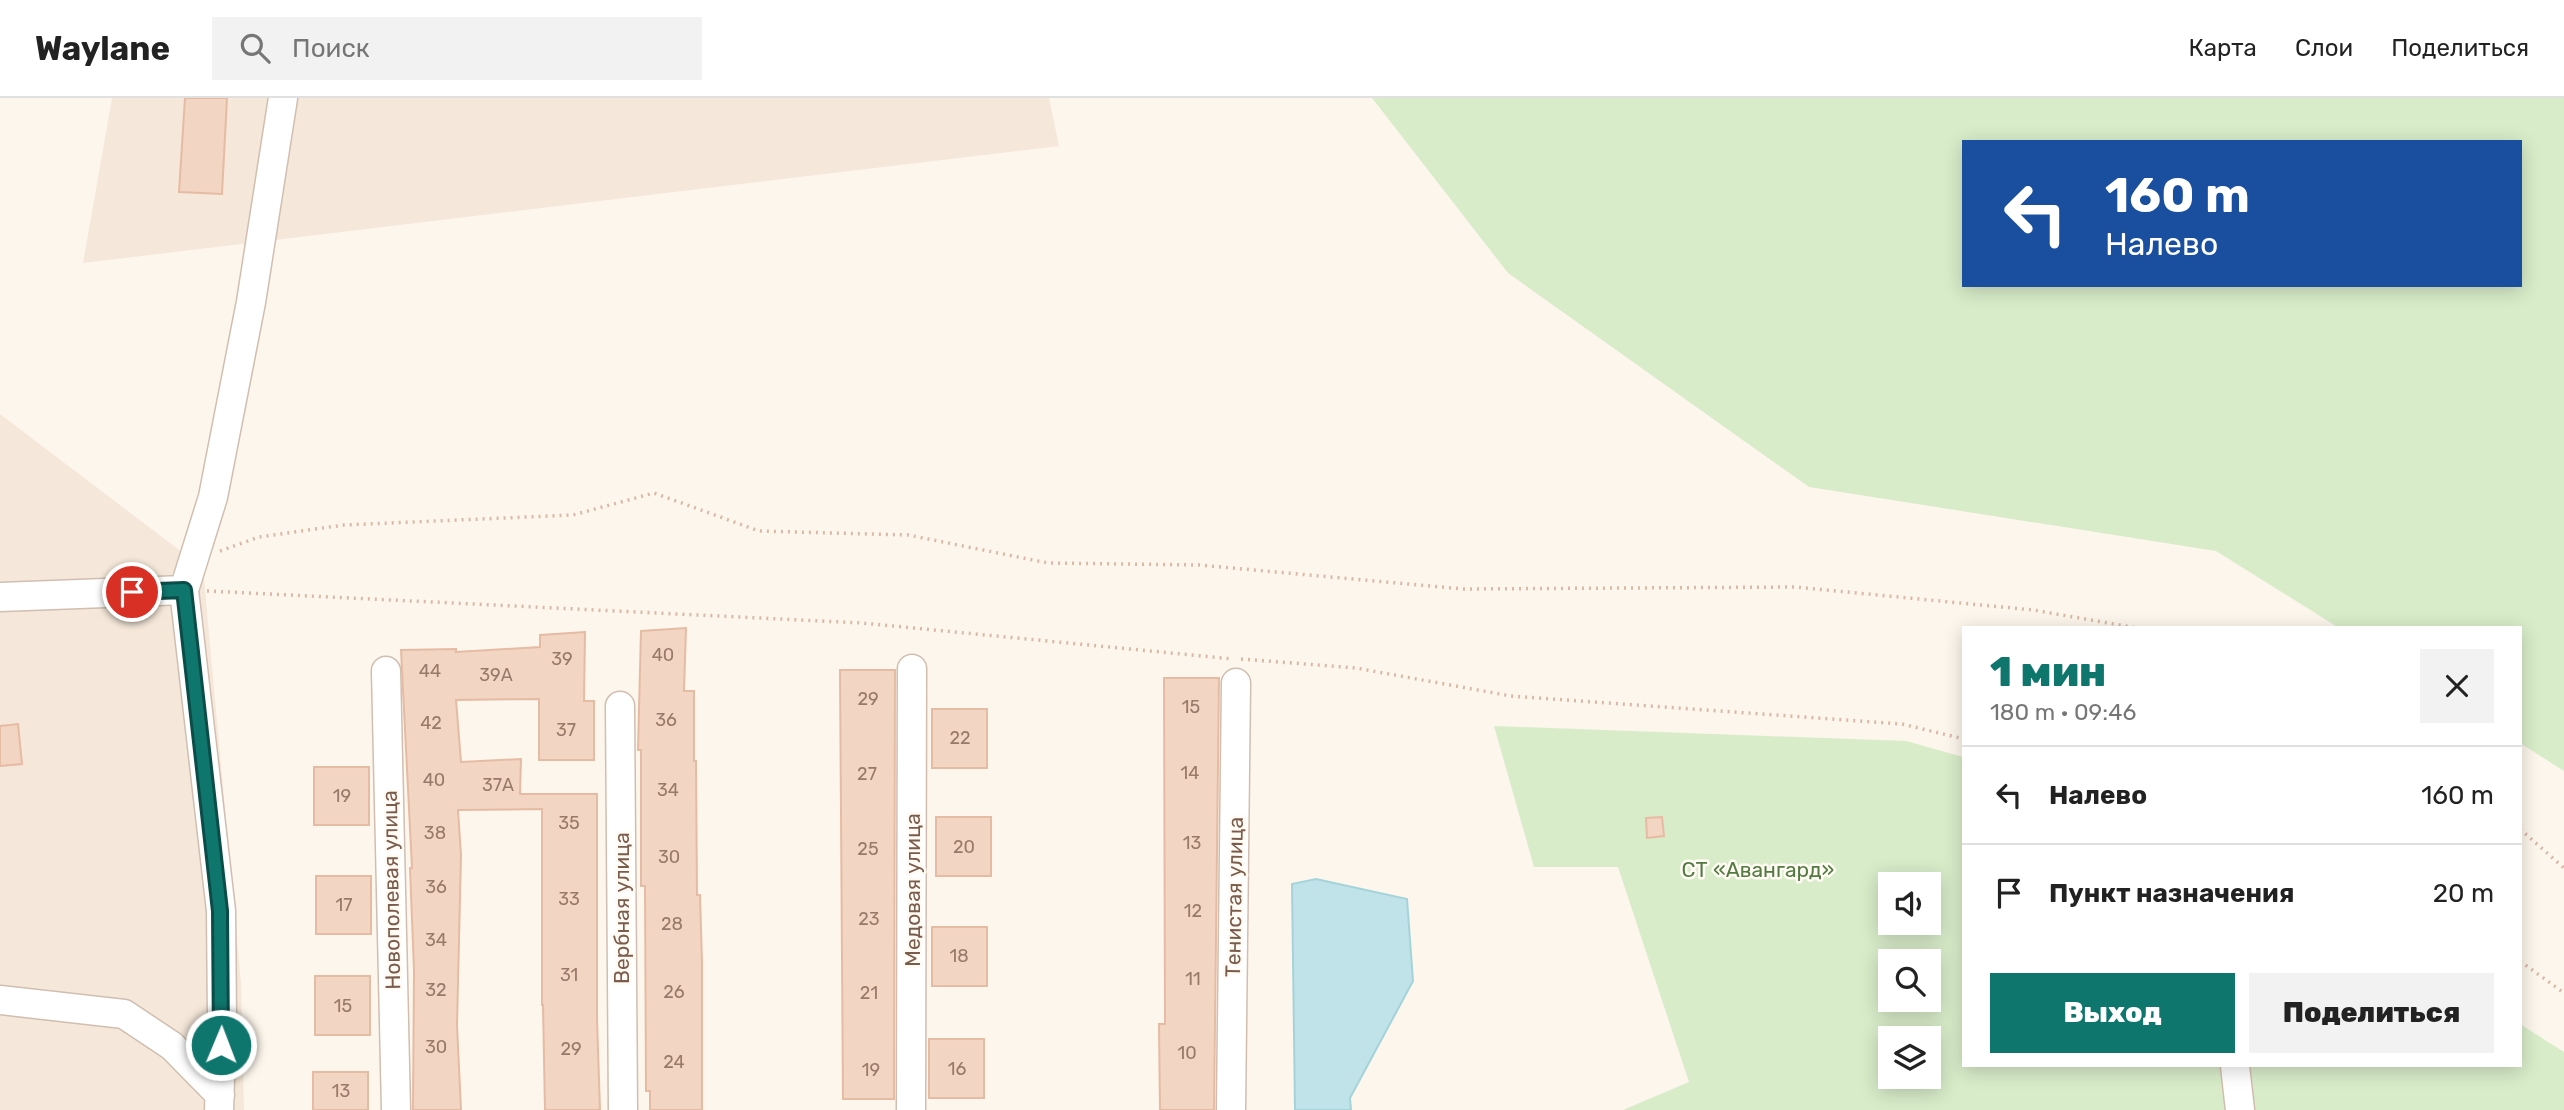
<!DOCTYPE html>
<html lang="ru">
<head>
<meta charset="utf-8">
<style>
  :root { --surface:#fff; --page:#f2f2f2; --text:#222; --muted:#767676; --line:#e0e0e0; --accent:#0f766e }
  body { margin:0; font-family:Rubik,sans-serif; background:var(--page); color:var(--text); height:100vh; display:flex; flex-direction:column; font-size:26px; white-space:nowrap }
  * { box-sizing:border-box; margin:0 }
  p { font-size:23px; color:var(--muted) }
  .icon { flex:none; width:38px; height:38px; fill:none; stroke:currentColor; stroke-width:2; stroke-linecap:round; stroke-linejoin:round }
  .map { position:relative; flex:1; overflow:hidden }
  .panel { position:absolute; left:1962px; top:528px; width:560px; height:441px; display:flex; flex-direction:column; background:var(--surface); border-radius:0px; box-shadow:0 4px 18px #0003 }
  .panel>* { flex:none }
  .top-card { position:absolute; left:1962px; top:42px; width:560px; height:147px; border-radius:0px; box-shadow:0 4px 18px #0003; background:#1a4fa0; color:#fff; overflow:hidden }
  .tools { position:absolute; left:1878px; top:774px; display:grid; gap:14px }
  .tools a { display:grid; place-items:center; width:63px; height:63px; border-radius:0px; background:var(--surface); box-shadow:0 4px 18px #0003; font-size:35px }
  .pin { position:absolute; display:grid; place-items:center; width:60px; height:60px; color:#fff; margin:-30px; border:4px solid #fff; border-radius:50%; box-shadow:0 2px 7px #0007 }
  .me { position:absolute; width:77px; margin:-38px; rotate:1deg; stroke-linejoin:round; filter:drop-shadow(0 0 5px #0008) }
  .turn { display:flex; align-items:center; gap:24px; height:147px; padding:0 28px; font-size:32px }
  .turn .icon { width:91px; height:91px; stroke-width:2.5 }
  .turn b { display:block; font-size:49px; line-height:60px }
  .round { display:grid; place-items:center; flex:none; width:74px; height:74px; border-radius:0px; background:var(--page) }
  .overview { display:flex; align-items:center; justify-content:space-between; height:119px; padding:0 28px }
  h1 { font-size:42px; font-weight:800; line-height:52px; color:var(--accent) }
  .action { display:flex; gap:14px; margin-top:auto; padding:14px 28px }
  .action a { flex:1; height:80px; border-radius:0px; background:var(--accent); color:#fff; font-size:28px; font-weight:800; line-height:80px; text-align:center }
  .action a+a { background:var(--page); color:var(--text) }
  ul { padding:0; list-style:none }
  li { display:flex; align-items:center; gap:21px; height:98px; padding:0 28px; border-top:2px solid var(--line) }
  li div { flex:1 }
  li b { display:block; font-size:26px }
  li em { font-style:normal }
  header { display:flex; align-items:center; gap:42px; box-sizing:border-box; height:98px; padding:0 35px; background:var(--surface); border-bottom:2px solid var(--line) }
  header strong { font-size:33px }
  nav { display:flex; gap:38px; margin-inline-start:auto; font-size:24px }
  .search { width:490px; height:63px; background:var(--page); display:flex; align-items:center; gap:18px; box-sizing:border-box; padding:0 24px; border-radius:0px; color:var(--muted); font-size:26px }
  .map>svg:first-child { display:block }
  .residential { fill:#f5e8da }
  .green { fill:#d8ecc9; fill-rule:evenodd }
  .water { fill:#bfe3e8; stroke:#a5d3da; stroke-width:2 }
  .building { fill:#f3d5c3; stroke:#e6bba3; stroke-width:2 }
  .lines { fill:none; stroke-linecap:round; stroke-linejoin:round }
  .minor-casing { stroke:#d1beb0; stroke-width:31 }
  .path { stroke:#d9b8a5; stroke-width:3.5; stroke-dasharray:2 5; stroke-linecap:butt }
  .minor { stroke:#fff; stroke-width:28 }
  .route-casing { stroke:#0a4d48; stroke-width:18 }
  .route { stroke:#0f766e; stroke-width:12 }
  .labels { text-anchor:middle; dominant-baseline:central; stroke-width:5; stroke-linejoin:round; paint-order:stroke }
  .number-label { font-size:18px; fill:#987a6a }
  .park-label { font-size:21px; fill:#537a41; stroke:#fffaf3 }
  .street-label { font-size:21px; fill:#7a5c4d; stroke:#fffaf3 }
</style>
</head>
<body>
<header>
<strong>Waylane</strong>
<div class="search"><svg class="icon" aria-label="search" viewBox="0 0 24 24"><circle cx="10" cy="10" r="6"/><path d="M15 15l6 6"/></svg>Поиск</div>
<nav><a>Карта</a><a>Слои</a><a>Поделиться</a></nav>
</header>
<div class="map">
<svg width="2564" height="1012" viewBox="0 0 2564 1012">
  <rect width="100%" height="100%" fill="#fdf6ec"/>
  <!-- residential -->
  <path class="residential" d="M112,0h937l10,48 -976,117z
    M0,316l203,154 38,415 3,127h-244z"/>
  <!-- green -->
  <path class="green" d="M1372,0h1192v673l-44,-28v-115h-181l-123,-77 -407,-64 -301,-214zM1964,44h556v143h-556z
    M1494,628l412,15 57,16 1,309h556v-42l44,28v58h-941l66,-28 -71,-215h-84zM1890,786h38v38h-38zM1890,863h38v38h-38zM1890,940h38v38h-38z"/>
  <!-- water -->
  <path class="water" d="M1316,781l91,20 6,82 -63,117 1,12h-56l-3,-226z"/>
  <!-- building -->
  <path class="building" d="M185,0h42l-5,96 -43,-2z
    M686,530l-2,63h10v70h2l1,134h3l2,68v147h-52v-19h-4l-1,-205h-4v-136h-3l3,-119z
    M585,534l-1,69h10v59h-55v-61l-83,1 5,62 60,-3 -1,35h77v225l3,91h-55l-2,-105h-1v-196l-84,1 3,45 -4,170 4,85h-48l1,-140 -4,-102h2l-11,-218 55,-1v3l84,-5v-12z
    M840,572h55l-1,429h-51z
    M1164,580h55l-5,432h-54l-1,-86h6z
    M932,611h55v59h-55z
    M18,626l4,40 -22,2v-40z
    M314,669h55v58h-55z
    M936,719h55v59h-55z
    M1662,719l2,19 -17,2 -1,-20z
    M316,778h55v58h-55z
    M932,829h55v59h-55z
    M315,878h55v59h-55z
    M929,941h55v59h-55z
    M313,974h55v38h-55z"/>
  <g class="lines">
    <!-- minor casing -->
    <g class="minor-casing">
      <path id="minor" d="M0,499l184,-7
        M386,573l10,439
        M620,608l3,404
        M0,902l124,14 48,32 48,49
        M2235,968l5,44
        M219,1012l3,-91 -1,-108 -37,-321 29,-93 38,-195 32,-204
        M911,1012l1,-441
        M1231,1012l5,-427"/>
    </g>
    <!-- path -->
    <path class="path" d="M220,453l39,-14 85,-12 229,-10 81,-22 105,38 149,4 140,28 151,2 264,24 332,-2 238,23 104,18
      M207,493l655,32 371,36
      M1241,561l115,9 155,28 391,28 62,15
      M2520,731l44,39
      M2520,863l44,32"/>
    <!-- minor -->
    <use href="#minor" class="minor"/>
  </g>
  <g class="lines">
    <!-- route casing -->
    <g class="route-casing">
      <path id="route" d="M132,494l52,-2 36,321 1,134"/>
    </g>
    <!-- route -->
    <use href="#route" class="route"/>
  </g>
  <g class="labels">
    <!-- number labels -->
    <g class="number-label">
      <text x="663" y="557">40</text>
      <text x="562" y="561">39</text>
      <text x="430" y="573">44</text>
      <text x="496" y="577">39А</text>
      <text x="868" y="601">29</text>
      <text x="1191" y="609">15</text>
      <text x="666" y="622">36</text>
      <text x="431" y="625">42</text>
      <text x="566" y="632">37</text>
      <text x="960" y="640">22</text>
      <text x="1190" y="675">14</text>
      <text x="867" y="676">27</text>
      <text x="434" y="682">40</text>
      <text x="498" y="687">37А</text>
      <text x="668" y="692">34</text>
      <text x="342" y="698">19</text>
      <text x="569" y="725">35</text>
      <text x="435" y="735">38</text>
      <text x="1192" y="745">13</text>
      <text x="964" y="749">20</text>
      <text x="868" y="751">25</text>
      <text x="669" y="759">30</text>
      <text x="436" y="789">36</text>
      <text x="569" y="801">33</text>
      <text x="344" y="807">17</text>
      <text x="1193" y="813">12</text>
      <text x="869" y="821">23</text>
      <text x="672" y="826">28</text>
      <text x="436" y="842">34</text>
      <text x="959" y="858">18</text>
      <text x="569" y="877">31</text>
      <text x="1193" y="881">11</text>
      <text x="436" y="892">32</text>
      <text x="674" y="894">26</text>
      <text x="869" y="895">21</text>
      <text x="343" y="908">15</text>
      <text x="436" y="949">30</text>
      <text x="571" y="951">29</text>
      <text x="1187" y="955">10</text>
      <text x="674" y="964">24</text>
      <text x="957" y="971">16</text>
      <text x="871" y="972">19</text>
      <text x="341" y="993">13</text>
    </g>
    <!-- park labels -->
    <g class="park-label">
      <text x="1758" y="771">СТ «Авангард»</text>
    </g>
    <!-- street labels -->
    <g class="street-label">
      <text transform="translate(391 792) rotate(-91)">Новополевая улица</text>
      <text transform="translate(912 792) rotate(-90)">Медовая улица</text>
      <text transform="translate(1234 799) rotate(-89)">Тенистая улица</text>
      <text transform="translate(621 810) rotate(-90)">Вербная улица</text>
    </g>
  </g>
</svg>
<div class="tools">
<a><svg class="icon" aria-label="sound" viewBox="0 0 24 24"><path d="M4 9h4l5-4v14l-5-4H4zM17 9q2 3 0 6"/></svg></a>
<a><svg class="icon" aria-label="search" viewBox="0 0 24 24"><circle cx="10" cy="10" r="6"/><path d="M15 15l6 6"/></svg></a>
<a><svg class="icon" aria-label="layers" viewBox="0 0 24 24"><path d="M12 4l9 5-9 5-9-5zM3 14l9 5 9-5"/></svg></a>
</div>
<div class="pin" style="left:132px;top:494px;background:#d93025"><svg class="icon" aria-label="arrive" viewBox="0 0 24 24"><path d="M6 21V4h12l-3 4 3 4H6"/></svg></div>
<svg class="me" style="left:221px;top:947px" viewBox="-20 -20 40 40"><circle r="17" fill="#0f766e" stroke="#fff" stroke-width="3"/><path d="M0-11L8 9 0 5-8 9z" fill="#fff"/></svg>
<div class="top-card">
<div class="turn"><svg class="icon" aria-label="left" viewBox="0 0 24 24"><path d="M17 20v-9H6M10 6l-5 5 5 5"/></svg><div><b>160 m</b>Налево</div></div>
</div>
<section class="panel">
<div class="overview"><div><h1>1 мин</h1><p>180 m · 09:46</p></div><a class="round"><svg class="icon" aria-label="close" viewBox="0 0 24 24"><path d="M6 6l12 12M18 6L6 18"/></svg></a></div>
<ul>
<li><svg class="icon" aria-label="left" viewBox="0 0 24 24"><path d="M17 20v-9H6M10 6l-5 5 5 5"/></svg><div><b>Налево</b></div><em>160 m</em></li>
<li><svg class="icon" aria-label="arrive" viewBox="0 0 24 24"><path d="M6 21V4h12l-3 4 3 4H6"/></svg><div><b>Пункт назначения</b></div><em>20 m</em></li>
</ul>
<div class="action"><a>Выход</a><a>Поделиться</a></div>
</section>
</div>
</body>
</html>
